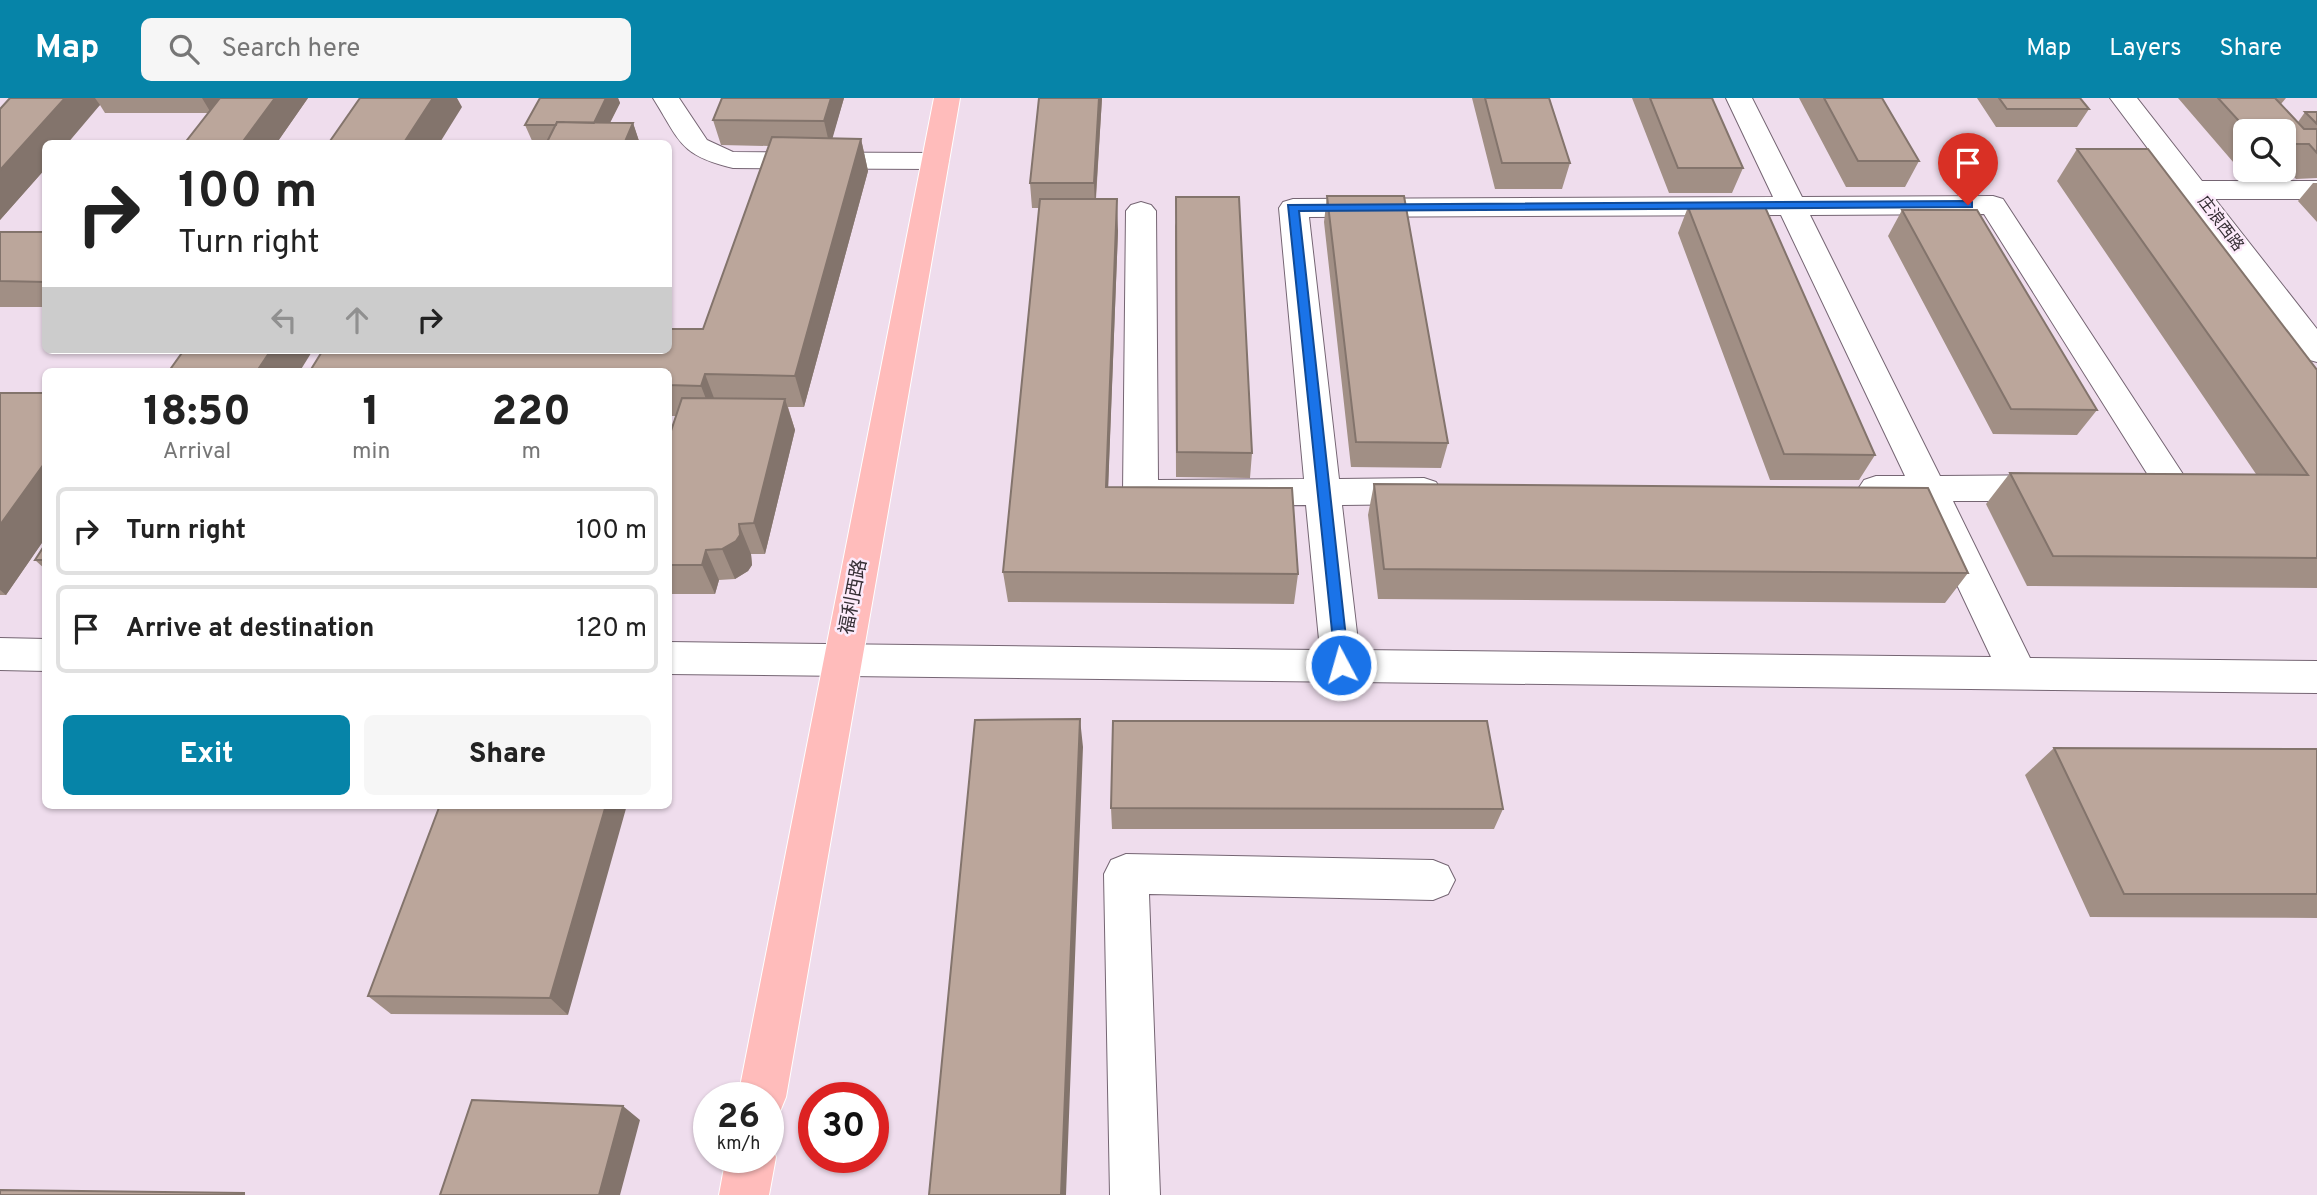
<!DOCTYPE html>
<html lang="en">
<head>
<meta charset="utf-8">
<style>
  :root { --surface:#fff; --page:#f6f6f6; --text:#222; --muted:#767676; --line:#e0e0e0; --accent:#0684a8 }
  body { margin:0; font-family:Overpass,"Noto Sans SC",sans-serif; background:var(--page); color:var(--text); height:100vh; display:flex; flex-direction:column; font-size:26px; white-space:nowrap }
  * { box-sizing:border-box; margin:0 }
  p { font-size:23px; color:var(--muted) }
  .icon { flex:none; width:38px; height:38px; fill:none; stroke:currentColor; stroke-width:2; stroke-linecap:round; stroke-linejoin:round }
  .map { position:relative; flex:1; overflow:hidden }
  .sheet { position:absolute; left:42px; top:270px; width:630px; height:441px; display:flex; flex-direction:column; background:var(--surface); border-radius:10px; box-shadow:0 2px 5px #0004 }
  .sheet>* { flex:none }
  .top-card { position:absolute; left:42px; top:42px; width:630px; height:214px; border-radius:10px; box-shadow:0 2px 5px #0004; background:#fff; color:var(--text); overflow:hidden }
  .buttons { position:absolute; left:2233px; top:21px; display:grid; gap:14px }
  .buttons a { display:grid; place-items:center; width:63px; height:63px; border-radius:10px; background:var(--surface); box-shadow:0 2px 5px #0004; font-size:35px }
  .speed { position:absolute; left:693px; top:984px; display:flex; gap:14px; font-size:35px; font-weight:700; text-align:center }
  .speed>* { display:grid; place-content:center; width:91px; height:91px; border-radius:50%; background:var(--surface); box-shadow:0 2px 5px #0004; line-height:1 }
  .speed small { font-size:18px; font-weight:400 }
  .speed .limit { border:10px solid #d22; background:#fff; color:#111 }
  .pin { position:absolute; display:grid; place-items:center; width:60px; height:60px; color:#fff; margin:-72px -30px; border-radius:50% 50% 50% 0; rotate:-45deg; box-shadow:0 0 7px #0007 }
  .pin .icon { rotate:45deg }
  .me { position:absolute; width:77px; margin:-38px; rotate:354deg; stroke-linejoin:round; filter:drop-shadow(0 0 5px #0008) }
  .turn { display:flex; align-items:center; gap:24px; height:147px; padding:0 21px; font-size:32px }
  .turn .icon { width:91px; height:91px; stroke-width:2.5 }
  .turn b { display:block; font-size:49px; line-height:60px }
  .lanes { display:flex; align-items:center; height:66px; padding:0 21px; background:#0003; justify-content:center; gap:35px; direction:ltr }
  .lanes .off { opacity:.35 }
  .eta { display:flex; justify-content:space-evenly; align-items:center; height:119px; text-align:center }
  .eta b { font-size:42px; font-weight:800; line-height:49px }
  .cta { display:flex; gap:14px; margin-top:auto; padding:14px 21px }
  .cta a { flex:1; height:80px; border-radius:10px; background:var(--accent); color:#fff; font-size:28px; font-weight:800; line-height:80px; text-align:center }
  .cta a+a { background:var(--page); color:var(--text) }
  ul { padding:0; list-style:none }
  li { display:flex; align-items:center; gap:21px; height:88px; margin:0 14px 10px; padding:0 7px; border:4px solid var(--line); border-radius:10px }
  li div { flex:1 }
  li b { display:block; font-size:26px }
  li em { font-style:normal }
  header { display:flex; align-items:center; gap:42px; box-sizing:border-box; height:98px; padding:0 35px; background:var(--accent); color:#fff }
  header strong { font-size:33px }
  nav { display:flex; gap:38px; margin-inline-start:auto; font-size:24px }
  .search { width:490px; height:63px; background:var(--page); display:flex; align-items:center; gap:18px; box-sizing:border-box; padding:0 24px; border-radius:10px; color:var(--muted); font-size:26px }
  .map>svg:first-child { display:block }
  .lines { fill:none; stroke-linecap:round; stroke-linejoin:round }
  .minor-casing { stroke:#756573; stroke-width:2 }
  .major-casing { stroke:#fff; stroke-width:2 }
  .minor { fill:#fff; fill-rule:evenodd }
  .major { fill:#ffbcbb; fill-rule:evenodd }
  .wall { fill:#a18f85; fill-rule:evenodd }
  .shaded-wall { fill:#83746c }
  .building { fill:#bba69b; stroke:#83746c; stroke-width:2 }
  .route { fill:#1a73e8; stroke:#114b97; stroke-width:2 }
  .labels { text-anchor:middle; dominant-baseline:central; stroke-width:5; stroke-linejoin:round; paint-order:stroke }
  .far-street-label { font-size:16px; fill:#373036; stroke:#fceafa }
  .street-label { font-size:19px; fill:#373036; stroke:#fceafa }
</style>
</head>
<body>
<header>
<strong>Map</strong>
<div class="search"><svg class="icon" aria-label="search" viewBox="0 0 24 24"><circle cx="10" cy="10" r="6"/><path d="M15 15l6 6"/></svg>Search here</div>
<nav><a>Map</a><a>Layers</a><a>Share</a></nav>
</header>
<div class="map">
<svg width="2317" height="1097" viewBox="0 0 2317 1097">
  <rect width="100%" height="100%" fill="#efdded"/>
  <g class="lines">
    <!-- minor casing -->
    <g class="minor-casing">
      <path id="minor" d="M653,0h26l28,42 26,12 202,1 10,2 4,6 -4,6 -10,2 -202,-1c-54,-13 -53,-27 -80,-70z
        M1726,0h26l50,99 191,-1 10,3 189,289 -6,9c-19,6 -40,6 -59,0l-6,-9 6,-9 21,-4 -164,-261 -174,1 130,261 111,-1 12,4 6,9 -6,9 -12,4h-98l77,157 287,3v32l-1649,-19v-32l652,8 -14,-145 -165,1 -12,-4 -6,-9 3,-282 5,-6 10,-3 10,3 5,6 2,269 146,-1 -25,-271 4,-6 10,-3 480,-2zM1781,117l124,261h-29l-12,4 -6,9 6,9 12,4h42l73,155 -632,-7 -17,-145 82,-1 12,-4 6,-9 -6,-9 -12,-4 -85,1 -30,-262z
        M2110,0h27l65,83h115v18h-102l102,130v33l-11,-3z
        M0,540l46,1v32l-46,-1z
        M1126,756l307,6 15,6 7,14 -7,14 -15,6 -284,-6 11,301h-50l-6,-321 7,-14z"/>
    </g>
    <!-- major casing -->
    <g class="major-casing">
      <path id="major" d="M934,0h26l-174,999 -7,17 -11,5v-22h-30z
        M769,1041l7,18 -7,38h-50l7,-38h42z"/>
    </g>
    <!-- minor -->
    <use href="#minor" class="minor"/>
    <!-- major -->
    <use href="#major" class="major"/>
  </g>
  <!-- wall -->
  <path class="wall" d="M10,0h298l-32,46 -68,-31h-103l-5,-8 -54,39v24l-46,52z
    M540,0h78l2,5 -10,20h23l7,21 -107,-1 -8,-18z
    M844,0l-12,40 29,1 7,32 -64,236h-16l7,23 -30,124h-14l1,11 -4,6 -13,8 -16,1 -4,14h-47v-154l8,-24h-8v-45l35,-42 66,-183 -48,-1 -8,-25z
    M1102,0l-6,101 22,32 -10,256 190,87 -4,30 -286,-2 -5,-30 36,-364h-7l-2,-25z
    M1472,0h77l21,65 -8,26h-67z
    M1632,0h80l31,70 -11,25h-63z
    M1799,0h83l37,63 -14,26h-59z
    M1977,0h103l9,11 -12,18h-81z
    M2178,0h108l-5,6 17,18 7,-10h12v66l-21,1 -8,-9h-48zM2245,33h39v39h-39z
    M2077,51l240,221v218l-290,-2 -41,-82 24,-31 246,1 -199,-293z
    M2313,85h4v39l-19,-21z
    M1327,98l121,247 -7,25 -90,-1 -27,-245z
    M1688,109l187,248 -16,25h-89l-92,-247z
    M1902,112l195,200 -20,25 -84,-1 -105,-198z
    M1175,125l77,230 -2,25 -74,-1z
    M0,134h46v75h-46z
    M0,295h46v144l-40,58h-6z
    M1374,386l594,89 -23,30 -567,-4 -10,-84z
    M46,445v27l-11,-10z
    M2054,650l263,1v169l-227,-1 -65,-142z
    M440,707l128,210 -177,-1 -23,-18z
    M1111,710l392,1 -9,20h-382z"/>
  <!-- shaded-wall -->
  <path class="shaded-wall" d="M65,0h30l5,7 -33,39h-21v24l-46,52v-50z
    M202,0h21l-12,15z
    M275,0h33l-32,46h-35z
    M433,0h24l5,9 -23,37h-36z
    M606,0h12l2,5 -21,41 -7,-18z
    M831,0h13l-14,49 -6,-26z
    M1099,0h3l-7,111 -1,-26z
    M633,25l7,21h-16z
    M861,41l7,32 -64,236 -9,-31z
    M1117,101l1,32 -11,287 -1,-31z
    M271,252h42l-13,21h-43z
    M705,276l12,32 -4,11 -12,-31z
    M785,301l10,31 -30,124 -11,-31z
    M46,363v76l-40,58 -6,-5v-65z
    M739,426l12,30 1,11 -4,6 -13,8 -13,-30z
    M706,452l13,30 -4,14 -13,-29z
    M1080,621l3,28 -17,448h-5z
    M606,707h21l-59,210 -18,-17z
    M623,1008l17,14 -20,75h-21z"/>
  <!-- building -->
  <path class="building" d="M10,0h55l-65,72v-61z
    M220,0h55l-34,46h-57z
    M360,0h73l-30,46h-75z
    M540,0h66l-12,25 -37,-1 -1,3h-31z
    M722,0h109l-7,23 -111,-1z
    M1039,0h60l-5,85h-64z
    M1485,0h64l21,65h-68z
    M1650,0h62l31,70h-65z
    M1824,0h58l37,63h-61z
    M1999,0h81l9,11h-82z
    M2218,0h57l29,31h13v24l-8,-9h-25v-13h-36z
    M2305,14h12v12z
    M557,24l76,1 -9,21h-78z
    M772,39l89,2 -66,237 -90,-2 -4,12 -33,-1v-14h-358l13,-21h345v-21h35z
    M2077,51h71l169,221v188l-264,-2 -43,-83 298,2z
    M1327,98h77l44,247 -92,-1z
    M1176,99h63l13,256 -75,-1z
    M1040,101h77l-11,288 186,1 6,86 -295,-2z
    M1688,109h77l110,248 -91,-1z
    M1902,112h75l120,200 -86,-1z
    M0,134h46v50l-46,-1z
    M184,252h87l-14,21h-88z
    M0,295h46v68l-46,64z
    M682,300l103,1 -31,124 -15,1 1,11 -4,6 -14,8 -16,1 -4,15h-34v-125z
    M1374,386l554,4 40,85 -584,-4z
    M46,445v17h-11z
    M1080,621l-19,476h-132l46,-475z
    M1113,623h374l16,88 -392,-1z
    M2054,650l263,1v145h-193z
    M440,707h166l-56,193 -182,-2z
    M472,1002l151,6 -24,89h-159z
    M0,1092l244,3v2h-244z"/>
  <!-- route -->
  <path class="route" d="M1968,103l4,1v5l-673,4 50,454 -2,5h-11l-48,-465z"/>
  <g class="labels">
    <!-- far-street labels -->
    <g class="far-street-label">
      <text transform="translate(2220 126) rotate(53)">庄浪西路</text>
    </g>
    <!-- street labels -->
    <g class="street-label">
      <text transform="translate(854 499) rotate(-79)">福利西路</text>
    </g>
  </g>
</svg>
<div class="buttons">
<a><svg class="icon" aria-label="search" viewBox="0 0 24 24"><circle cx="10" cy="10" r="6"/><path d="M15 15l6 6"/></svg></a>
</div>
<div class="speed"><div>26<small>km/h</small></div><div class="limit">30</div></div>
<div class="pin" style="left:1968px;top:107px;background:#d93025"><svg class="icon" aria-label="arrive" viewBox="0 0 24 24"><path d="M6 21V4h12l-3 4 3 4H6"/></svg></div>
<svg class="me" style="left:1341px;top:567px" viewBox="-20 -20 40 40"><circle r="17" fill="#1a73e8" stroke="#fff" stroke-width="3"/><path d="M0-11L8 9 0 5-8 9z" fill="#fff"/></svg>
<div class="top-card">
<div class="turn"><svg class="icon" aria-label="right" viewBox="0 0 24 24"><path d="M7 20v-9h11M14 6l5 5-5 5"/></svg><div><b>100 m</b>Turn right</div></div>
<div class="lanes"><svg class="icon off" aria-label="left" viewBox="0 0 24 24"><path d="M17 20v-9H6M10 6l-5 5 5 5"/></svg><svg class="icon off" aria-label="ahead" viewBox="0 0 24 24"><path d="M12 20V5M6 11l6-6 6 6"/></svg><svg class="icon" aria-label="right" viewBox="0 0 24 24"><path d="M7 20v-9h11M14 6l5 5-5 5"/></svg></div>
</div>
<section class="sheet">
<div class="eta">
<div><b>18:50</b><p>Arrival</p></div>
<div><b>1</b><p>min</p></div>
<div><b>220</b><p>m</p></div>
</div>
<ul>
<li><svg class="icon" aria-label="right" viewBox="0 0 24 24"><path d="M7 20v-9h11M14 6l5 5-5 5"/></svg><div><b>Turn right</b></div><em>100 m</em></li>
<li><svg class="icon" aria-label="arrive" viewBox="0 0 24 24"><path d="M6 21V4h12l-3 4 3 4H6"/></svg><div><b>Arrive at destination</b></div><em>120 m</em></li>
</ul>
<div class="cta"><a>Exit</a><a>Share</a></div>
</section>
</div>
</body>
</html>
